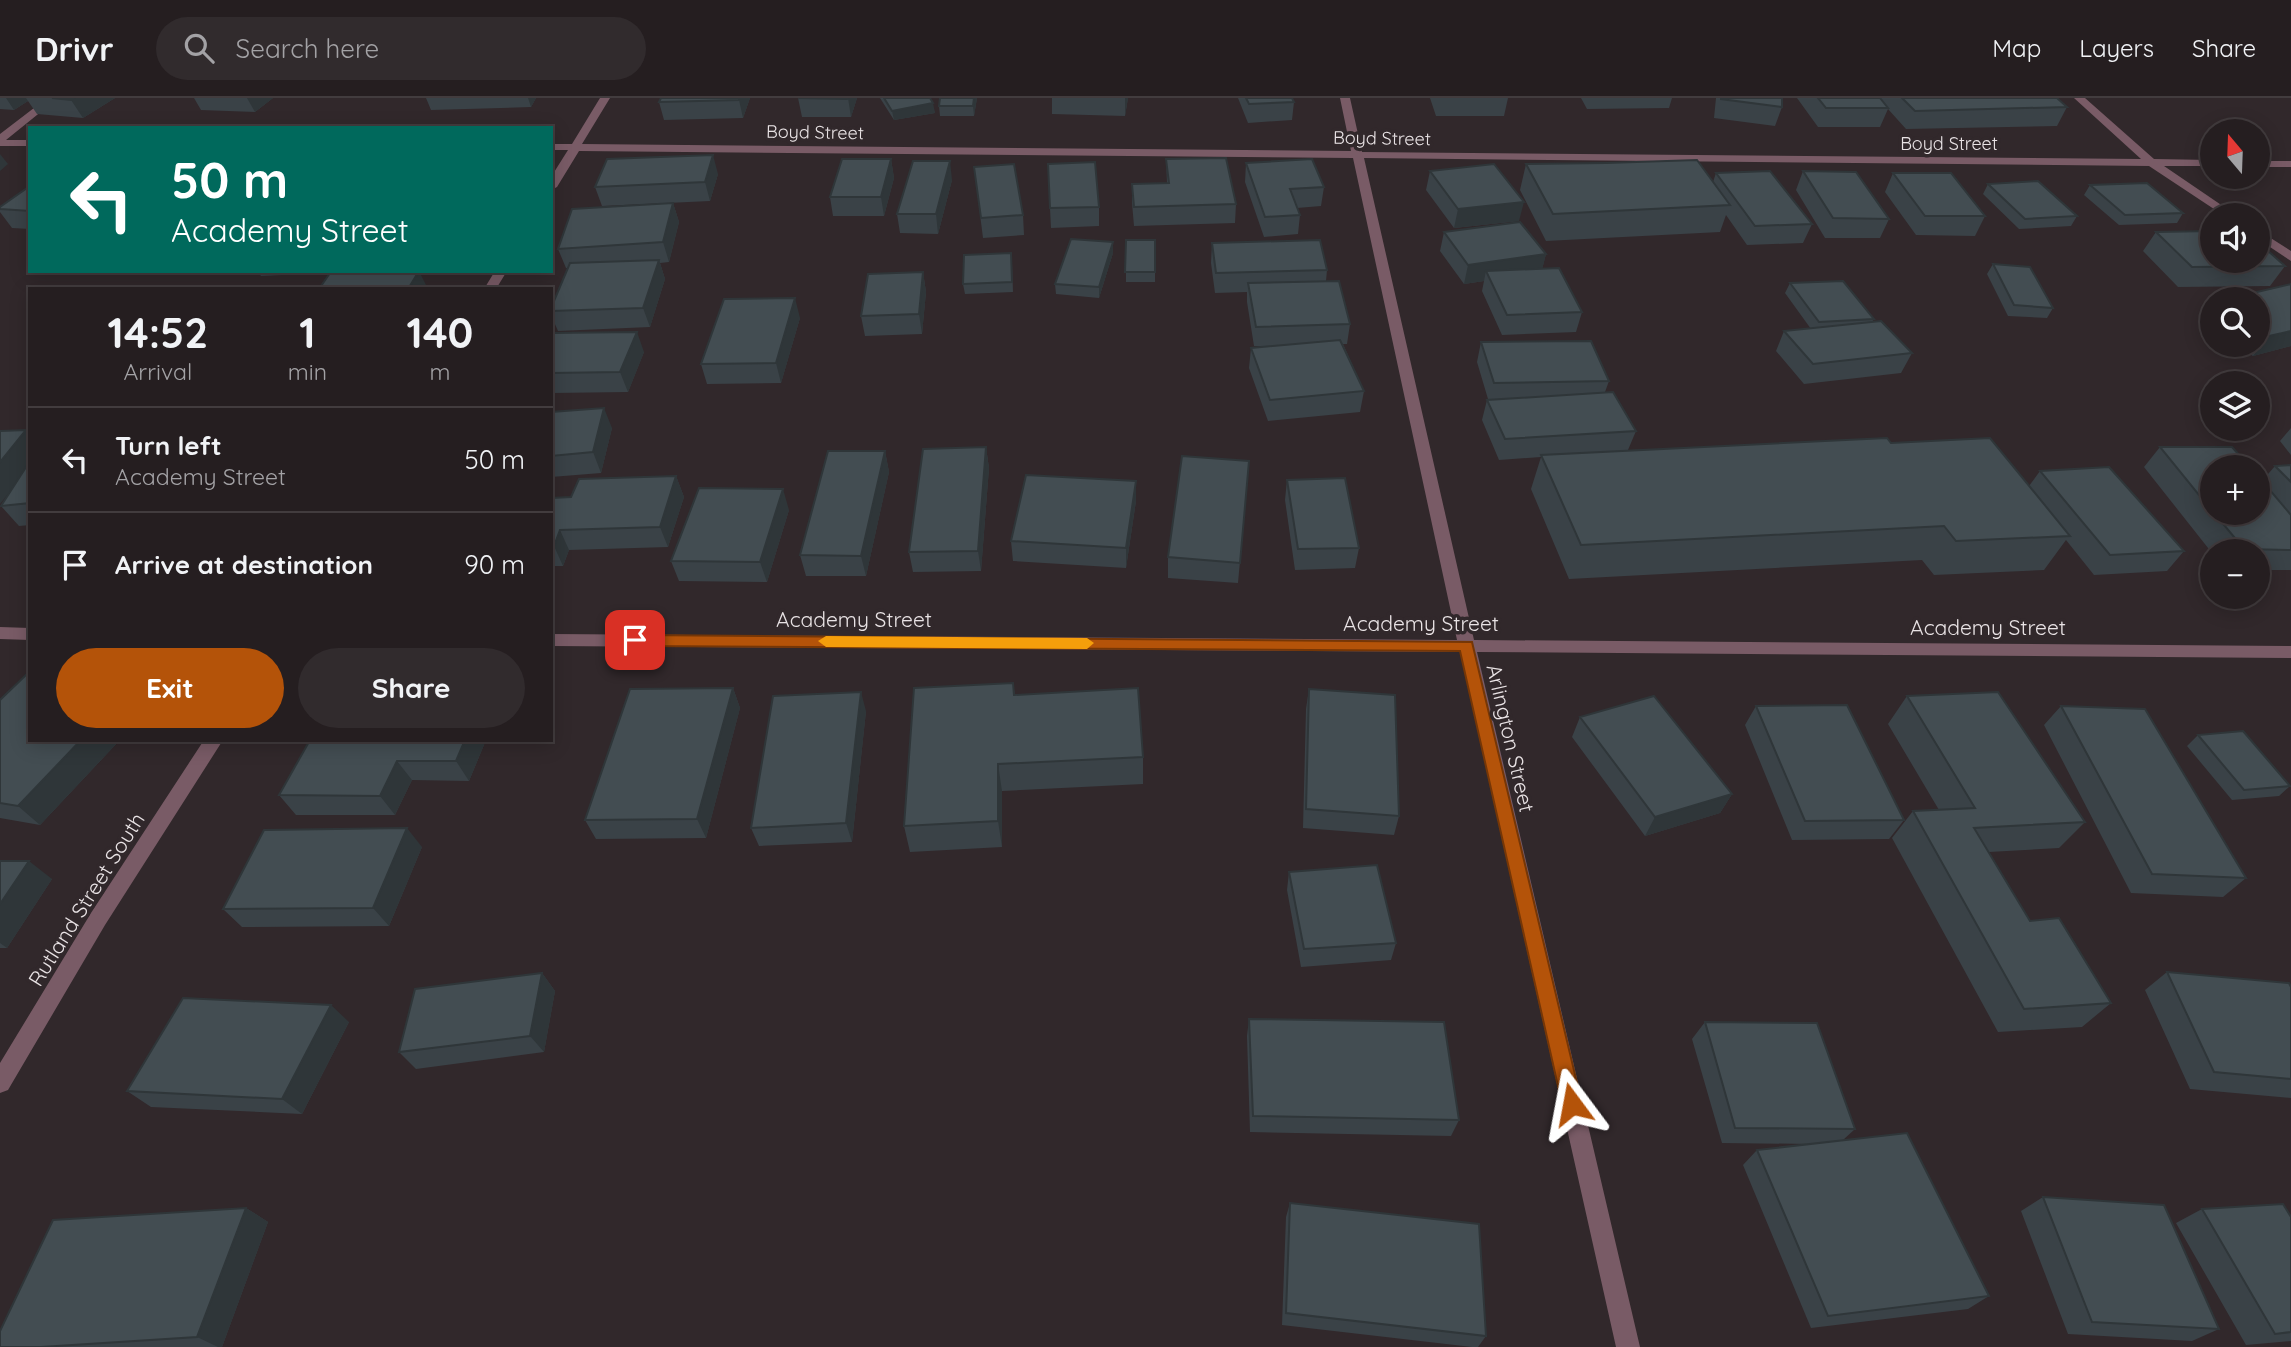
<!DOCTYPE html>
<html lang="en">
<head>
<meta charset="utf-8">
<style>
  :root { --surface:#251e20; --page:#312b2d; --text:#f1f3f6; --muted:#a3a2a5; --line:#423c3e; --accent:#b45309 }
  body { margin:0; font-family:Quicksand,sans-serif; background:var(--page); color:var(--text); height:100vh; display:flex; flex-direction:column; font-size:26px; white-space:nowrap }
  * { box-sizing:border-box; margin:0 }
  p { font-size:23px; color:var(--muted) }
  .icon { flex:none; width:38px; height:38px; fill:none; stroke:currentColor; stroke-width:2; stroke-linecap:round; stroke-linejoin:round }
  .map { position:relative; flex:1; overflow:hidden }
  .drawer { position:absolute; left:28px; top:189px; width:525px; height:455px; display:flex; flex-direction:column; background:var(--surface); border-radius:0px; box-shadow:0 4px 18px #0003,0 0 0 2px var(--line) }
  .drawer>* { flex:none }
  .banner { position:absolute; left:28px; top:28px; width:525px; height:147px; border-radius:0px; box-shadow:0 4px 18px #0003,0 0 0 2px var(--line); background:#00695c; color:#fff; overflow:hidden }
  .needle { width:46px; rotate:341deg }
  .controls { position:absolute; left:2200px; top:21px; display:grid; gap:14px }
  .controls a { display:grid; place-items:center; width:70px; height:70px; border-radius:50%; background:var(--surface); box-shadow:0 4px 18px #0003,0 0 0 2px var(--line); font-size:35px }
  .pin { position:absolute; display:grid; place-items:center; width:60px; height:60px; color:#fff; margin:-30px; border-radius:14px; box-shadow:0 4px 10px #0006 }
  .me { position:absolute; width:77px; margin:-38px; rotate:347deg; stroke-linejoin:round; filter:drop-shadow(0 0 5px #0008) }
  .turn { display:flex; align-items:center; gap:24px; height:147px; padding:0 28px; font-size:32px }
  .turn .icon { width:91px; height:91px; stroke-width:2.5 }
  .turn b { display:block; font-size:49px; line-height:60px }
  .eta { display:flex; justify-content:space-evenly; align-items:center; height:119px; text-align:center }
  .eta b { font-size:42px; font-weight:700; line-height:49px }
  .primary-button { display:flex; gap:14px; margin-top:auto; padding:14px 28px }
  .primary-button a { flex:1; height:80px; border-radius:42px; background:var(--accent); color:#fff; font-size:28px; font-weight:700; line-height:80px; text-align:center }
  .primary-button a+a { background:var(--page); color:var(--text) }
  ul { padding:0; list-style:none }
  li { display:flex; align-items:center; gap:21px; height:105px; padding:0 28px; border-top:2px solid var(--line) }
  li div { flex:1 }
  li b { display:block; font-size:26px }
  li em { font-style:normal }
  header { display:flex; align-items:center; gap:42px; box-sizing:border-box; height:98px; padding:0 35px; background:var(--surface); border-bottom:2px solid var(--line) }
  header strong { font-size:33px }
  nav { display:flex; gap:38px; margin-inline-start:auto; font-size:24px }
  .search { width:490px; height:63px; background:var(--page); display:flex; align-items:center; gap:18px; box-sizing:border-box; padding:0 24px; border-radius:38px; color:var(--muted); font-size:26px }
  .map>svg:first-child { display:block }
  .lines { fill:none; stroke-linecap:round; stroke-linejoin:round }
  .minor { fill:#795b66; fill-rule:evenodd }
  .wall { fill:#3a4247 }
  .shaded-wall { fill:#2f3639 }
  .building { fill:#434d52; stroke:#2f3639; stroke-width:2 }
  .route { fill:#b45309; stroke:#753606; stroke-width:2 }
  .slow { fill:#f59e0b }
  .labels { text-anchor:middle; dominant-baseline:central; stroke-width:7; stroke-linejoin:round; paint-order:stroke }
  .far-street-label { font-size:18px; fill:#e9e3e5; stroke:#31282b }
  .street-label { font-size:21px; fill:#e9e3e5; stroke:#31282b }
</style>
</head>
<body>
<header>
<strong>Drivr</strong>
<div class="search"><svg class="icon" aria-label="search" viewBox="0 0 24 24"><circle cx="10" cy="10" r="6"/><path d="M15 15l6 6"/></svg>Search here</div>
<nav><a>Map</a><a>Layers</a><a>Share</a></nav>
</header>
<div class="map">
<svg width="2291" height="1249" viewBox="0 0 2291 1249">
  <rect width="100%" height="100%" fill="#31282b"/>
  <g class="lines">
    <!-- minor -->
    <path class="minor" d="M47,0h11l-52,42h24v6h-30v-12z
      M600,0h10l-28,46 769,7 -11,-53h10l12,54 779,7 -67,-61h11l69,61 58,1v6h-48l72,49h-13l-74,-49 -785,-8 110,482 817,6v12l-814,-6 163,695h-24l-156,-695 -909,-6v-12l906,6 -104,-482 -774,-7 -22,36 -6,3v-13l17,-27h-17v-6h21z
      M2258,63h33v6h-33z
      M2258,132l33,21v10l-33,-22z
      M495,173h12l-11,18h-12z
      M0,529l30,1v12l-30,-1z
      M204,642h19l-118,185 -97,165 -8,3v-30l91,-150z"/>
  </g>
  <!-- wall -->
  <path class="wall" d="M0,0h115l-32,20 -46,-4 -9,-13 -14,9 -14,-1z
    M194,0h79l-18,14 -54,-2z
    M426,0h110l-5,9 -100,3z
    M661,0h89l-7,20 -79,2 -5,-18z
    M798,0h59l-6,19h-49z
    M880,0h50l5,15 -41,7z
    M977,0l-3,18h-34l-1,-10z
    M1052,0h76l-3,18 -73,-2z
    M1238,0h54l2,4 -2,18 -44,3z
    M1430,0h78l-4,18h-68z
    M1581,0h91l-3,10 -82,1z
    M1716,0h66v9l-7,19 -61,-8z
    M1797,0h260l10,9 -10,19 -151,3 -18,-20 -8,18h-62z
    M891,61l3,19 -10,38h-51l-3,-19z
    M1166,61l70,45 -1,19 -101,3 -2,-23v-19l35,-1z
    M1246,65l78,24 -3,19 -24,2 3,7 -2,19 -34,3 -19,-55z
    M1526,66l187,18 3,-9 96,51 -9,19 -56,2 -21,-30 -6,17 -174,9 -26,-51z
    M974,69l49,48 1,20 -41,3z
    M1430,73l89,50 -65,7 -28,-38z
    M1803,73l86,48 -9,19h-55l-29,-48z
    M1893,75l92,43 -10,20 -59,-1 -31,-43z
    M718,76l-8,27 -108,5 -7,-19z
    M952,82l-14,54 -38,-1 -3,-19z
    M1988,86l89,32 -6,10 -52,3 -36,-35z
    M2090,87l93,28 -6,10 -58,2 -35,-30z
    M30,88v43l-18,-1 -12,-16v-5z
    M673,105l6,19 -10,40 -9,1 5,16 -15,48 -92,4 -7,-16v-7l17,-40h-2l-8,-19z
    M1099,109v19l-48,2 -1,-20z
    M1444,134l102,22 -4,15 40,43 -6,20 -74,3 -20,-44 2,-10 -20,3 -24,-33z
    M2156,134l129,34 -15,20 -92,1 -35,-36z
    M1126,142h29v42h-29z
    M1212,145l115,27 -1,11 24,43 -3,20h-4l21,47 -4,21 -92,9 -19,-53 2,-20 17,-2h-14l-7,-44v-10l-32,1 -4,-30z
    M1113,155l-14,45 -43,-4 -1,-10z
    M1012,165l1,29 -48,2 -2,-10z
    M1993,166l60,44 -6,10 -39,-2 -21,-42z
    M258,173h47l-2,3 -42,2z
    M923,174l3,20 -4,42 -57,2 -4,-20z
    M1790,185l84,36 -2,3 40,31 -11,20 -97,11 -28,-33 8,-20 27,-2 -26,-36z
    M2291,186v62l-38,10 -18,-11h23v-46z
    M2212,207v25l-12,-8z
    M800,220l-19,65 -74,1 -6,-20z
    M551,235l93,19 -16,40 -77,1z
    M1481,244l128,39 -4,11 31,39 -8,19 263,-7 138,43 11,-15 144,80 -17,20 -73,4 -28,-35 -22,30 -110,5 -12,-15 -353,19 -38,-90 10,-32 -42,3 -17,-40 5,-20 1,-1 -11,-37z
    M551,314l61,16 -11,45 -50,4z
    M2291,330v27l-11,-14z
    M26,332l4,4v91l-11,1 -18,-20 9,-15z
    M986,349l3,21 -8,103 -68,1 -4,-20z
    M2160,349l52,20v46h46l4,-32 13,-15 16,-1v105h-33v-19h-46v2l-68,-86z
    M885,353l4,21 -23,104h-60l-6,-21z
    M1249,363l-11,122 -70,-5v-21z
    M676,378l8,21 -16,50 -99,3 -6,16h-12v-68l20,-1z
    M1287,382l72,68 -4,20 -60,2 -10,-70z
    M1136,383v20l-10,67 -113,-7 -2,-20z
    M789,412l-22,72 -88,-1 -8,-20z
    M1013,585l2,12 128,62v27l-141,7v56l-92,5 -6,-26z
    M733,590l7,20 -34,130 -110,1 -11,-19z
    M1309,591l90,127 -5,19 -91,-7 3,-119z
    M1907,598l178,126 -26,26 -70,4 41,69 81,82 -29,24 -84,5 -106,-194 21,-27 26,-1 -51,-86z
    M0,602l30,40h87l1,2 -78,83 -40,-7z
    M1756,608l148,114 -15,19 -97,1 -47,-115z
    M2061,608l185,172 -23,19 -92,-4 -87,-168z
    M866,613l-14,131 -93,4 -8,-18z
    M1580,619l152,77 -12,19 -75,23 -73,-99z
    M2198,637l92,51 -11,10 -47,4 -45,-54z
    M310,642h176l-17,41 -57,-1 -17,35h-99l-17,-20z
    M422,749l-33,79 -147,1 -19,-18z
    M0,763l52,18 -45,69h-7z
    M1289,774l107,71 -5,17 -90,7 -14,-77z
    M2167,874l124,15v111l-101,-9 -45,-99z
    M542,875l13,18 -11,61 -128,17 -17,-17z
    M1249,921l210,101 -8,16 -201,-4 -3,-96z
    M349,924l-47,92 -151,-7 -24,-16z
    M1705,924l150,107 -12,11 146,156 -21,13 -157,19 -68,-163 14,-15 55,-6 -90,-1 -30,-104z
    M2043,1099l176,132 -27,12 -124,-7 -47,-123z
    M1290,1105l196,133 -8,11h-6l-190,-22 4,-108z
    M246,1110l22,14 -46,125h-222z
    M2202,1111l89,8v124l-45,4 -70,-122z"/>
  <!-- shaded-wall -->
  <path class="shaded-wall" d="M6,0h20l2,3 -14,9z
    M74,0h41l-32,20 -12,-18z
    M247,0h26l-18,14z
    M528,0h8l-5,9z
    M739,0h11l-7,20 -4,-18z
    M848,0h9l-6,19z
    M974,0h3l-3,18 -1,-10z
    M1125,0h3l-3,18z
    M933,5l2,10 -41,7 -2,-9z
    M0,56l8,10 -8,7z
    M713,57l5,19 -8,27 -5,-19z
    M891,61l3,19 -10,38 -3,-19z
    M950,63l2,19 -14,54 -2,-20z
    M1524,104l-5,19 -65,7 4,-19z
    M673,105l6,19 -10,40 -6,-20z
    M1113,144v11l-14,45v-11z
    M1546,156l-5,20 -55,-3 -2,10 -20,3 4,-19z
    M659,162l6,19 -15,48 -7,-19z
    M419,173l9,18h-20z
    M923,174l3,20 -4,42 -3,-20z
    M795,200l5,20 -19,65 -5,-20z
    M2291,233v15l-38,10 16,-20z
    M637,234l7,20 -16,40 -8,-20z
    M604,310l8,20 -11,45 -8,-21z
    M26,332l4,4v33l-30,37v-42z
    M986,349l3,21 -8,103 -3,-20z
    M885,353l4,21 -23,104 -5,-20z
    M676,378l8,21 -16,50 -8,-20z
    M1136,383v20l-10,67v-20z
    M783,391l6,21 -22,72 -7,-20z
    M560,432l9,20 -6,16 -9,-20z
    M733,590l7,20 -34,130 -9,-19z
    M861,594l5,19 -14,131 -6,-19z
    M81,642h36l1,2 -78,83 -22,-19z
    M465,642h21l-17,41 -13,-20z
    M397,663l15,19 -17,35 -15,-19z
    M998,666l4,27v56l-4,-26z
    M1732,696l-12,19 -75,23 10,-19z
    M407,730l15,19 -33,79 -16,-18z
    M29,763l23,18 -45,69 -7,-5v-39z
    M542,875l13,18 -11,61 -14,-16z
    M331,907l18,17 -47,92 -20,-15z
    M246,1110l22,14 -46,125h-4l-21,-10z"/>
  <!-- building -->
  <path class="building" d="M52,0h22l-3,2z
    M661,0h78v2l-80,2z
    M798,0h50l-1,1z
    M884,0h46l3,5 -41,8z
    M940,0h34l-1,8h-34z
    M1246,0h46l2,4 -45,2z
    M1721,0h61v9l-61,-8z
    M1818,0h62l8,10h-62z
    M1902,0h155l10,9 -152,4z
    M713,57l-8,27 -110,5 12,-28z
    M1226,60l10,46 -102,3 -2,-23 37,-1 -3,-24z
    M842,61h49l-10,38h-51z
    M1312,61l12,28 -34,2 10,26 -35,2 -19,-54z
    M1697,62l33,45 -177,9 -27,-50 80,-1z
    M913,63h37l-14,53h-39z
    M1095,64l4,45 -49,1 -2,-44z
    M1014,66l9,51 -42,3 -7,-51z
    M1494,66l30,38 -66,7 -28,-38z
    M1770,73l42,53 -57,2 -39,-53z
    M1803,73l53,1 33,47 -56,-1z
    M1893,75h58l34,43h-60z
    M2038,83l39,35 -52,3 -37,-35z
    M2147,85l36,30 -58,2 -35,-30z
    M30,88v25l-30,-2v-2z
    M673,105l-10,39 -105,7 14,-40z
    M1520,124l26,32 -78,11 -24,-33z
    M2212,133v30h46v-19l27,24 -93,1 -36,-35z
    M1071,141l42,3 -14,45 -44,-3z
    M1126,142h29v32h-30z
    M1320,142l7,30 -111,3 -4,-30z
    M1011,155l1,29 -49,2 1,-29z
    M659,162l-16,48 -92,3v-3l19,-45z
    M1993,166l37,3 23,41 -39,-3z
    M1559,170l23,44 -75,3 -21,-44z
    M392,173h27l-11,18h-89l11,-16z
    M923,174l-4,42 -58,2 7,-42z
    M1339,183l11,43 -94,3 -8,-44z
    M1843,183l31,38 -55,3 -29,-39z
    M2291,186v47l-22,5 -11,-7v-30h-31z
    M795,200l-19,65 -75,1 23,-65z
    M1881,223l31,32 -99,11 -29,-33z
    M637,234l-17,40 -69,1v-40z
    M1340,242l24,51 -94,9 -19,-52z
    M1591,243l18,40 -115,2 -13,-41z
    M1613,294l23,39 -131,8 -18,-39z
    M604,310l-11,44 -42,4v-44z
    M26,332l-26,32v-31z
    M1887,340l4,5 99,-5 80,98 -114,5 -12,-15 -363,19 -40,-90z
    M986,349l-8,104 -69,1 14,-103z
    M2160,349h72l18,20h-38v44z
    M828,353h57l-24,105 -61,-1z
    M1182,358l67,5 -9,102 -72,-6z
    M30,363v42l-29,3z
    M2291,367v17l-16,-16z
    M2109,369l75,84 -74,4 -70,-84z
    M1026,377l110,6 -10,67 -115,-7z
    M676,378l-16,51 -100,3 -6,16h-3v-48l20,-1 8,-18z
    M2258,378l33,39v35l-47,-1 -30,-36h44z
    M1345,380l14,70 -61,1 -11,-69z
    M699,390l84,1 -23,73 -89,-1z
    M27,576h3v66h51l-63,66 -18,-3v-103z
    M1013,585l1,12 124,-7 5,69 -145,7v57l-94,5 10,-138z
    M733,590l-36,131 -112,1 45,-131z
    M1309,591l86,6 4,121 -93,-7z
    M861,594l-15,131 -95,5 22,-132z
    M1998,594l87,130 -111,6 56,93 29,-3 52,85 -87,6 -111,-198 62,-3 -68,-112z
    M1654,598l78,98 -77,23 -75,-100z
    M1847,607l57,115 -99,1 -49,-115z
    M2061,608l84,3 101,169 -94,-4z
    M2243,633l47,55 -46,4 -46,-55z
    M310,642h155l-9,21h-59l-17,35 -101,-1z
    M407,730l-34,80 -150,1 41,-79z
    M0,763h29l-29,43z
    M1377,767l19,78 -92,6 -15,-77z
    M2167,874l122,11 2,4v92l-77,-7z
    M542,875l-12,63 -131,16 16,-63z
    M183,900l148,7 -49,94 -155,-8z
    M1249,921l195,3 15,98 -206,-4z
    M1705,924l112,1 38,106 -120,-1z
    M1907,1035l82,163 -161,20 -71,-166z
    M2043,1099l121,8 55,124 -127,-7z
    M1290,1105l189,21 7,112 -200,-23z
    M2283,1106l8,13v115l-16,2 -73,-125z
    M246,1110l-49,129 -156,10h-41v-16l53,-111z"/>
  <!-- route -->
  <path class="route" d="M635,537l837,7 110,462 -3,7 -7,3 -7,-3 -3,-7 -102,-453 -825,-5 -8,-6z"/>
  <!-- slow -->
  <path class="slow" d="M826,538l261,2 7,5 -7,6 -261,-2 -8,-6z"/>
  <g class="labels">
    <!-- far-street labels -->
    <g class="far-street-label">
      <text transform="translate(815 34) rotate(1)">Boyd Street</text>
      <text transform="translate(1382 40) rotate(1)">Boyd Street</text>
      <text x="1949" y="45">Boyd Street</text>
    </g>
    <!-- street labels -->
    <g class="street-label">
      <text x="854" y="521">Academy Street</text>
      <text x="1421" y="525">Academy Street</text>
      <text x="1988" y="529">Academy Street</text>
      <text transform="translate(1511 640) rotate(77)">Arlington Street</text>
      <text transform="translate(86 801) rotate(-58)">Rutland Street South</text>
    </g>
  </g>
</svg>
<div class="controls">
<a><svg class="needle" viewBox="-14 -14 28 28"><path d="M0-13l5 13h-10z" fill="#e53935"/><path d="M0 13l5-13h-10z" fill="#a3a2a5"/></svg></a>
<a><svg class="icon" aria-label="sound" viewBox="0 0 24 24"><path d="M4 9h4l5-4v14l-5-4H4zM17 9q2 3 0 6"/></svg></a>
<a><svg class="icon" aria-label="search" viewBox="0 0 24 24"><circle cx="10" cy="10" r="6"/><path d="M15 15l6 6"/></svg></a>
<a><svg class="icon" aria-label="layers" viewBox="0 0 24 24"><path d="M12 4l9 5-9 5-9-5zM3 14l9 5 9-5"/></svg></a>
<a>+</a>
<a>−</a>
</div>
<div class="pin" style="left:635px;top:542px;background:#d93025"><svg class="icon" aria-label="arrive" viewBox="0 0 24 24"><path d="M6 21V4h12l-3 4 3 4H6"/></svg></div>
<svg class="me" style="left:1572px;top:1006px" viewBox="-20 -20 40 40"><path d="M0-17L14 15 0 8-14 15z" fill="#b45309" stroke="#fff" stroke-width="4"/></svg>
<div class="banner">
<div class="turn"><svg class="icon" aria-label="left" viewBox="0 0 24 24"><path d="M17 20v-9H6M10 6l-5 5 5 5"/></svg><div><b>50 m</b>Academy Street</div></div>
</div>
<section class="drawer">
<div class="eta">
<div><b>14:52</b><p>Arrival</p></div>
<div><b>1</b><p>min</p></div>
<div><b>140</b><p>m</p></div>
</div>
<ul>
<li><svg class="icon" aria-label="left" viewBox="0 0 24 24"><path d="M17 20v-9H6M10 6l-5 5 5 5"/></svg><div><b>Turn left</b><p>Academy Street</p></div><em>50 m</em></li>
<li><svg class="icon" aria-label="arrive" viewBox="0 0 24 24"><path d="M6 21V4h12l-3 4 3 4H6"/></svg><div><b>Arrive at destination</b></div><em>90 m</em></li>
</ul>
<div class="primary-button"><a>Exit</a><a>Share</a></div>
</section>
</div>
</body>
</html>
